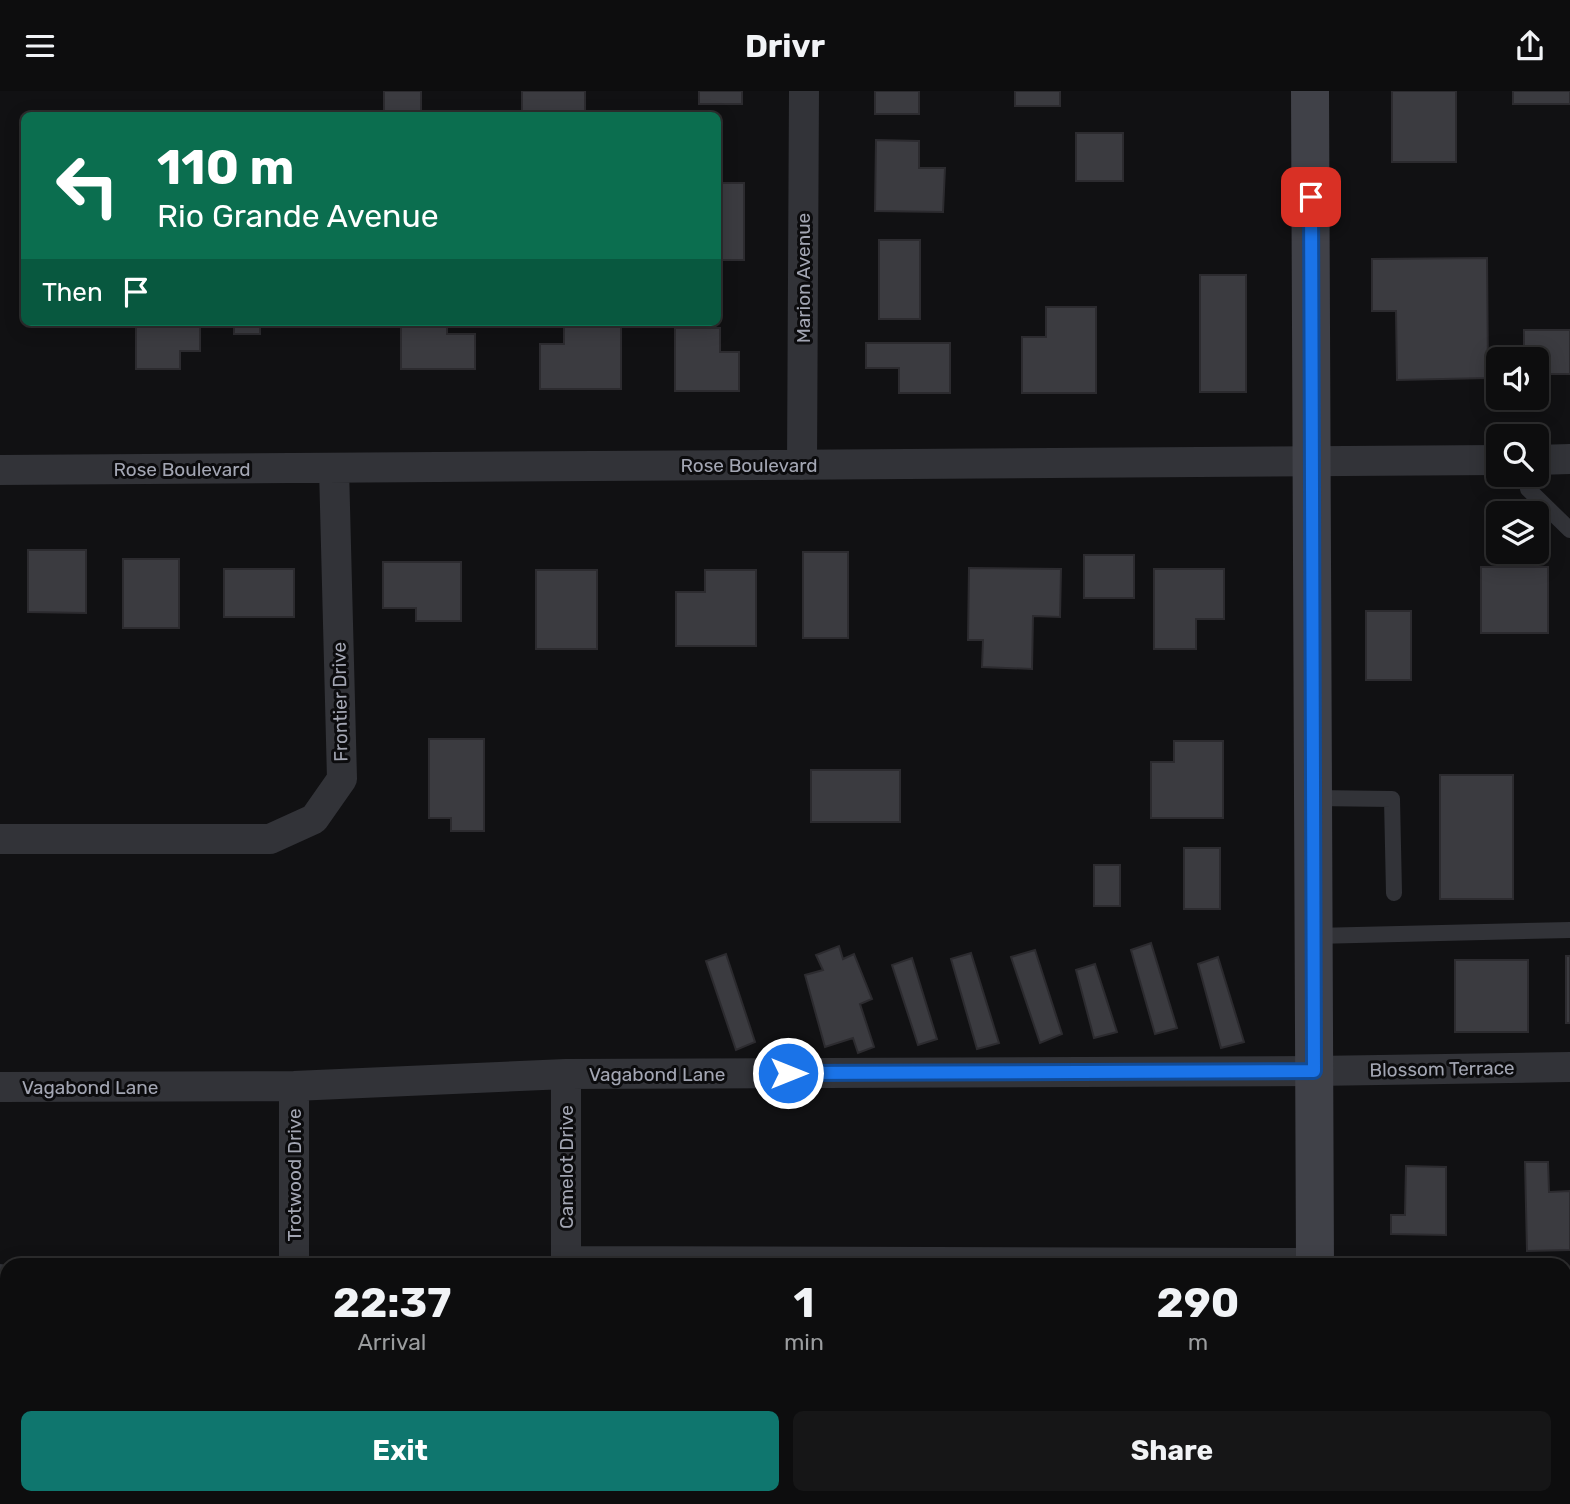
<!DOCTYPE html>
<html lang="en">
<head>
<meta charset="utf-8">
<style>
  :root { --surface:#0d0d0e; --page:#161617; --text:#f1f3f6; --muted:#9a9c9e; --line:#2d2d2e; --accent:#0f766e }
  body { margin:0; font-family:Rubik,sans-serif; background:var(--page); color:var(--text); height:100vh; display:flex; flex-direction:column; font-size:26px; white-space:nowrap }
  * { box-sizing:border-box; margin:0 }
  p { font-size:23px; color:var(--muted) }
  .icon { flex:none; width:38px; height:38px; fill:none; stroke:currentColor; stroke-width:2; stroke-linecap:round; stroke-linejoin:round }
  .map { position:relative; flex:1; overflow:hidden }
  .drawer { position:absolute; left:0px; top:1167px; width:1572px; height:247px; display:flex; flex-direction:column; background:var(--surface); border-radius:21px 21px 0 0; box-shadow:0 4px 18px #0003,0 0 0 2px var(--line) }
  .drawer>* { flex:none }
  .hud { position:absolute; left:21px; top:21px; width:700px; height:214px; border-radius:10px; box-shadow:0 4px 18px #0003,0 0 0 2px var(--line); background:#0b6e4f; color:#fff; overflow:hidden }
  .fabs { position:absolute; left:1486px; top:256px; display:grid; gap:14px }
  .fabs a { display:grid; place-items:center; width:63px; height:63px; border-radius:10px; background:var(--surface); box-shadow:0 4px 18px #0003,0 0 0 2px var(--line); font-size:35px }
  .pin { position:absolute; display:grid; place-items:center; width:60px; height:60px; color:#fff; margin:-30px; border-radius:14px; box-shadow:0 4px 10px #0006 }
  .me { position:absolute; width:77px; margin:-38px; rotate:90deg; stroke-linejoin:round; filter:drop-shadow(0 0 5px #0008) }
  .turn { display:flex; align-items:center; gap:24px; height:147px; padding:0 21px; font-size:32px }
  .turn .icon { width:91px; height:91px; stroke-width:2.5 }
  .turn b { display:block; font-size:49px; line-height:60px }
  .then { display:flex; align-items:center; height:66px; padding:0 21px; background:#0003; gap:14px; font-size:26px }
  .eta { display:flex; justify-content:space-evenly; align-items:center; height:119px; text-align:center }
  .eta b { font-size:42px; font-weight:700; line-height:49px }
  .button { display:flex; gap:14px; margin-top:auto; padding:14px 21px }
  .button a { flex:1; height:80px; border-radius:10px; background:var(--accent); color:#fff; font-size:28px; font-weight:700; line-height:80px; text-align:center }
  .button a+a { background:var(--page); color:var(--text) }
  header { display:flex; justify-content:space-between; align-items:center; height:91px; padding:0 21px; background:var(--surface); font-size:32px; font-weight:700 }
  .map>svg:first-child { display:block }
  .building { fill:#3b3b40; stroke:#2c2b2f; stroke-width:2 }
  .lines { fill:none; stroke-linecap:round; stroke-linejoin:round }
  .lane { stroke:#323338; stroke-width:16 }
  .street { stroke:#323338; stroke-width:30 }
  .secondary { stroke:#404148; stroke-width:38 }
  .route-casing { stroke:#114b97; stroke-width:18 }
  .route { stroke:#1a73e8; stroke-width:12 }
  .labels { text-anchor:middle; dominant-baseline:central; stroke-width:6; stroke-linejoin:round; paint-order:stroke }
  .street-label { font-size:19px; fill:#a3a6b3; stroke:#0c0c0e }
</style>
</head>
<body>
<header><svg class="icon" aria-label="menu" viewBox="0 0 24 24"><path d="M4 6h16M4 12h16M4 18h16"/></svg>Drivr<svg class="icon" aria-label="share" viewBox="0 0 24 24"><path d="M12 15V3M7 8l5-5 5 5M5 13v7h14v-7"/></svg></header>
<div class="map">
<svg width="1570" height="1413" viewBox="0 0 1570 1413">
  <rect width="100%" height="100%" fill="#111113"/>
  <!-- building -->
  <path class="building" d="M384,0h37v22h24v2h-76l15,-1z
    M522,0h63v24h-63z
    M699,0h43v13h-43z
    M875,0h44v23h-44z
    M1015,0h45v15h-45z
    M1392,0h64v71h-64z
    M1513,0h57v13h-57z
    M1076,42h47v48h-47z
    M876,49l43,1v27h26l-2,44 -68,-1z
    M718,92h26v77h-26z
    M879,149h41v79h-41z
    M1487,167l1,120 -91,2 -1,-69h-24v-52z
    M1200,184h46v117h-46z
    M1046,216h50v86h-74v-56h24z
    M136,231h64v29h-20v18h-44z
    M234,231h26v12h-26z
    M401,231h46v12h28v35h-74z
    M564,231h57v67h-81v-45h24z
    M675,237h45v24h19v39h-64z
    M1524,239h46v44h-34v-15h-12z
    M866,252h84v50h-51v-25h-33z
    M28,459h58v63l-58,-1z
    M803,461h45v86h-45z
    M1084,464h50v43h-50z
    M123,468h56v69h-56z
    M383,471h78v59h-45v-13h-33z
    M1481,476h67v66h-67z
    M969,477l92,1 -1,48 -27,-1 -1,53 -50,-2 1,-27h-15z
    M224,478h70v48h-70z
    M1154,478h70v50h-28v30h-42z
    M536,479h61v79h-61z
    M705,479h51v76h-80v-54h29z
    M1366,520h45v69h-45z
    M429,648h55v92h-33v-13h-22z
    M1174,650h49v77h-72v-56h23z
    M811,679h89v52h-89z
    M1440,684h73v124h-73z
    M1184,757h36v61h-36z
    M1094,774h26v41h-26z
    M1151,852l26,85 -22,6 -24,-84z
    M839,855l4,13 11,-5 18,45 -12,5 14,43 -16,6 -5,-15 -28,9 -20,-72 18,-5 -7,-15z
    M1035,859l27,84 -22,9 -29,-86z
    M971,862l28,90 -22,6 -26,-90z
    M726,863l29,88 -19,8 -30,-89z
    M1566,865h4v67h-4z
    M1218,866l26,85 -23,6 -23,-84z
    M912,867l25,81 -19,6 -26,-80z
    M1455,869h73v72h-73z
    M1095,873l22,68 -23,6 -18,-68z
    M1525,1071h23l1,30 21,-1v59l-43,1z
    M1406,1075l40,1v68l-55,-1v-19h14z
    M1564,1365h6v48h-80v-6h74z"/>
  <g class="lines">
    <!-- lane -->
    <path class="lane" d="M1526,383l2,15 42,41
      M1314,707l78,1 2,94
      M1314,845l256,-6"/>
    <!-- street -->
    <path class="street" d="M1536,369l34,-1
      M802,374l2,-374
      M0,379l1498,-10
      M0,748h270l44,-20 28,-40 -8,-311
      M566,983v187l749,2
      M294,995v179
      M0,996l294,-1 272,-12 748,-3 256,-4
      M0,1188l7,1
      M0,1336h7"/>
    <!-- secondary -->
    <path class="secondary" d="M1310,0l5,1174
      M1323,1407v6"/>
  </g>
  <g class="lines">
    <!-- route casing -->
    <g class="route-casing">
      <path id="route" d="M788,982l526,-2 -3,-874"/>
    </g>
    <!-- route -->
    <use href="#route" class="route"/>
  </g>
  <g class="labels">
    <!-- street labels -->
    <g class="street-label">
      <text transform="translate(803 187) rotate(-90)">Marion Avenue</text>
      <text x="749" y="374">Rose Boulevard</text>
      <text x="182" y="378">Rose Boulevard</text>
      <text transform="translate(340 611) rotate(-91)">Frontier Drive</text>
      <text transform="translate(1442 978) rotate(-1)">Blossom Terrace</text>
      <text x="657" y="983">Vagabond Lane</text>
      <text x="90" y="996">Vagabond Lane</text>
      <text transform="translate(566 1076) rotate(-90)">Camelot Drive</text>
      <text transform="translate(294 1084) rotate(-90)">Trotwood Drive</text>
    </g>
  </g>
</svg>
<div class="fabs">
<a><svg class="icon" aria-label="sound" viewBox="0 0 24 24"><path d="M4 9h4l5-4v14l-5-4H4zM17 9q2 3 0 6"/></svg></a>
<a><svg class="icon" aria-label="search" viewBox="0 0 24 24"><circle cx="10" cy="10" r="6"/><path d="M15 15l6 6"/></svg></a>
<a><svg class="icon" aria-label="layers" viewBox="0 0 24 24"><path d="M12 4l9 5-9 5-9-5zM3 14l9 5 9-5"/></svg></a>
</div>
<div class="pin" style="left:1311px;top:106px;background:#d93025"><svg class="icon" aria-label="arrive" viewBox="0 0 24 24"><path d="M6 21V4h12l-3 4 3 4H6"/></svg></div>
<svg class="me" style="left:788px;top:982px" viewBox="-20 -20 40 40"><circle r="17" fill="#1a73e8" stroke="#fff" stroke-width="3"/><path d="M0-11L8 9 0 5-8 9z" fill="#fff"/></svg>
<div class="hud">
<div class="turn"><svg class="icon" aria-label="left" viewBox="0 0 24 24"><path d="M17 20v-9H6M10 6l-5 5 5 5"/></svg><div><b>110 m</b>Rio Grande Avenue</div></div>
<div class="then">Then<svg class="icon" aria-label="arrive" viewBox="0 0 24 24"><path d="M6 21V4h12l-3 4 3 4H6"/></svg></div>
</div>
<section class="drawer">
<div class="eta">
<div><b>22:37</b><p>Arrival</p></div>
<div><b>1</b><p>min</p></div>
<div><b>290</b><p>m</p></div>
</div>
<div class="button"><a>Exit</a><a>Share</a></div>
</section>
</div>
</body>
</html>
